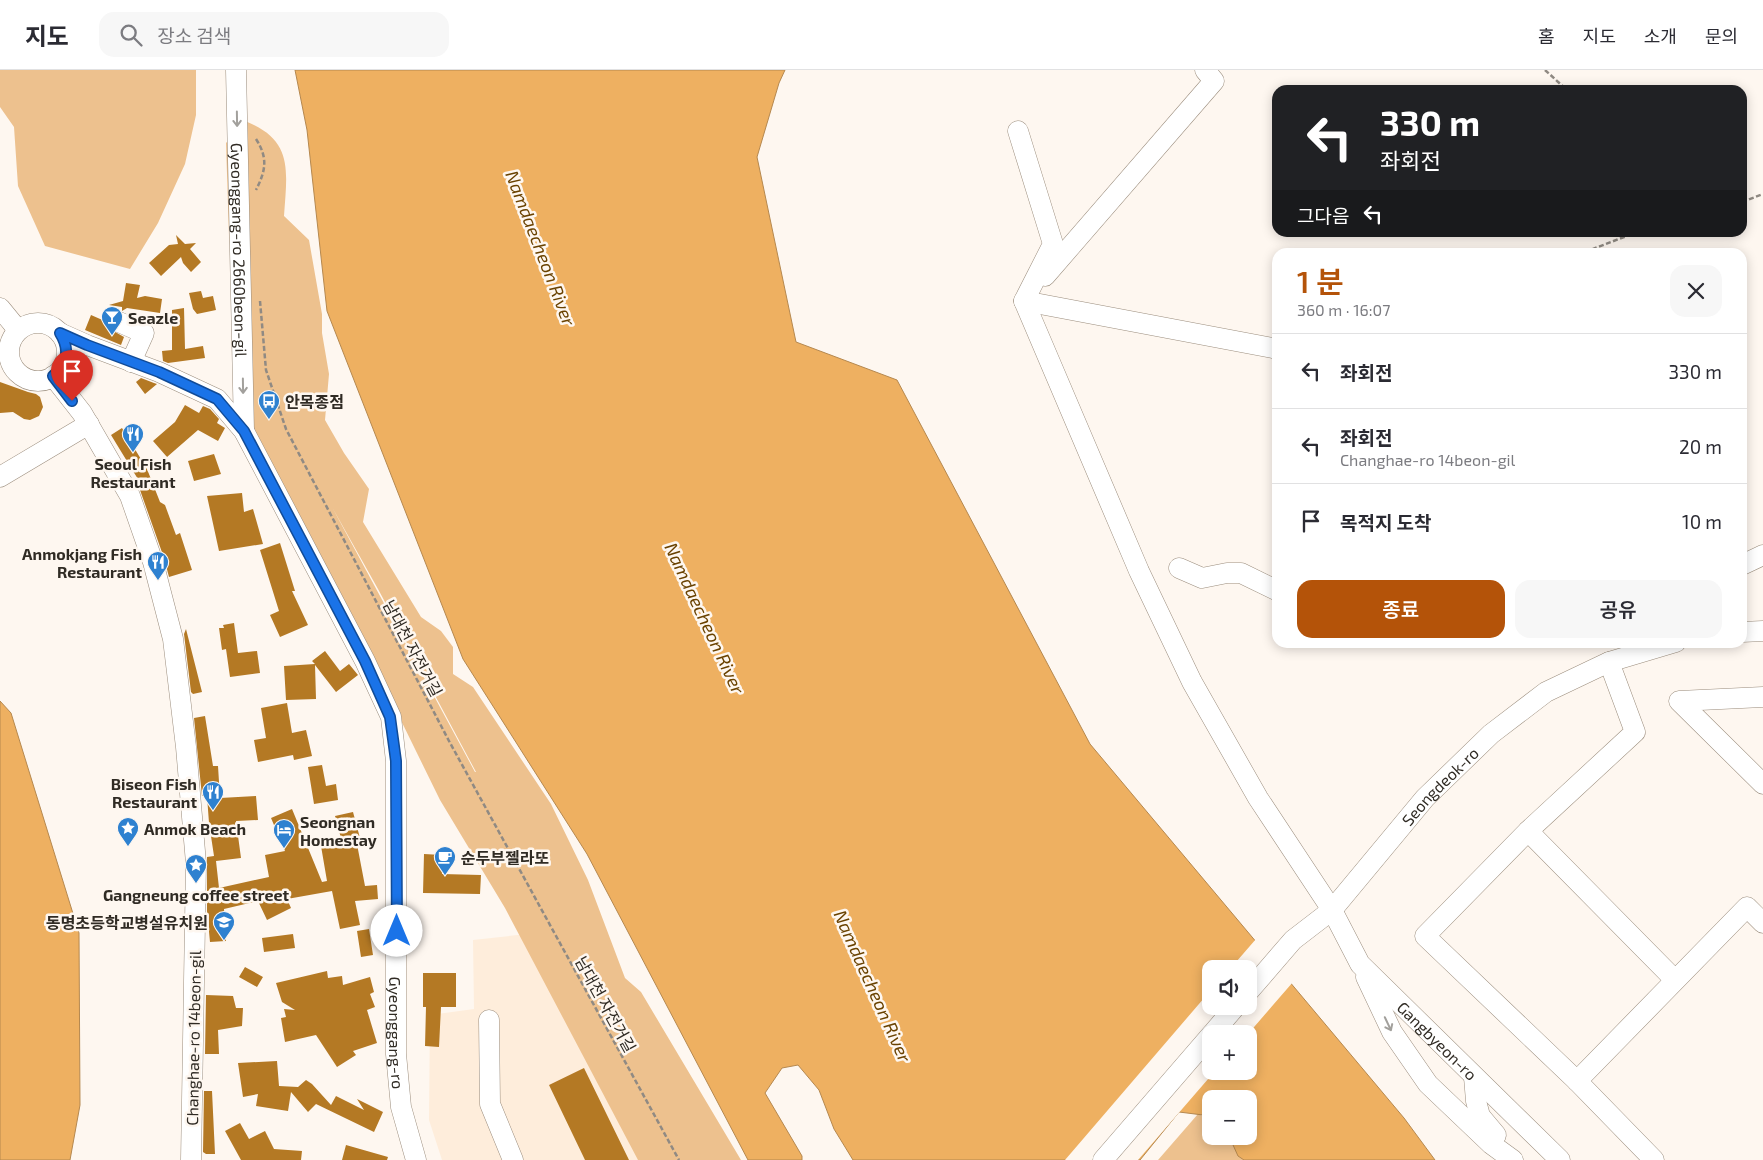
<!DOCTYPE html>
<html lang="ko">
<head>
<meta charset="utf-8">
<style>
  :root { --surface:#fff; --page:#f7f7f7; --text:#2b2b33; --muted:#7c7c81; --line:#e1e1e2; --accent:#b45309 }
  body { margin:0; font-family:"Exo 2","Noto Sans KR",sans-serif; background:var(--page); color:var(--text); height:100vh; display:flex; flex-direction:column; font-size:19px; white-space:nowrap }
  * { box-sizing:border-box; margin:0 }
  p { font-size:16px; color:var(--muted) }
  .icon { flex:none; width:28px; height:28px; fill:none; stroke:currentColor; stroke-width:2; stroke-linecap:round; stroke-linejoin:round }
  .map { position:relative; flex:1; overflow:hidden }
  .panel { position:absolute; left:1272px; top:178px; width:475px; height:400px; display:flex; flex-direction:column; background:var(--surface); border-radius:15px; box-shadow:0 2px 12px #0003 }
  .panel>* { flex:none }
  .guide { position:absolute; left:1272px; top:15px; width:475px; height:152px; border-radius:15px; box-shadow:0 2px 12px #0003; background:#202124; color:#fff; overflow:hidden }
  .buttons { position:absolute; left:1202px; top:890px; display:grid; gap:10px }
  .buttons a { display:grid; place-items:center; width:55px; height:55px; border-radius:10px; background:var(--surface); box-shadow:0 2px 12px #0003; font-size:25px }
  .pin { position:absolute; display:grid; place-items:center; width:42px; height:42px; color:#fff; margin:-51px -21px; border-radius:50% 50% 50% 0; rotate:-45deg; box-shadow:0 0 5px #0007 }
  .pin .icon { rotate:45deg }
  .me { position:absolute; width:55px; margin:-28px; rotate:0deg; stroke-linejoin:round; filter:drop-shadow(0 0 4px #0008) }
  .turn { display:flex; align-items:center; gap:18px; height:105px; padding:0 25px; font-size:22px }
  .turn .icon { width:65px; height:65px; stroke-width:2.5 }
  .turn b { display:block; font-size:35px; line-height:42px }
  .then { display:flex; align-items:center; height:48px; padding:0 25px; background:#0003; gap:10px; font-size:19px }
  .round { display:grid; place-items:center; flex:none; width:52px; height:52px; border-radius:15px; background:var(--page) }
  .overview { display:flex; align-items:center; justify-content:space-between; height:85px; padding:0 25px }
  h1 { font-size:30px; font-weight:600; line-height:38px; color:var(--accent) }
  .button { display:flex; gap:10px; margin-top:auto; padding:10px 25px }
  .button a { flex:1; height:58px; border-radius:15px; background:var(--accent); color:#fff; font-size:20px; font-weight:600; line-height:58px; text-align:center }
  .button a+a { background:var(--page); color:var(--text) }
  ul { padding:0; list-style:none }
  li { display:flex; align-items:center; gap:15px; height:75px; padding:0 25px; border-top:1px solid var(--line) }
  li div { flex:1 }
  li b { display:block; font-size:19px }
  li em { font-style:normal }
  header { display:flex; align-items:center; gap:30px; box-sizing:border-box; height:70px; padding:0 25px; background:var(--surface); border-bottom:1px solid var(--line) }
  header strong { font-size:24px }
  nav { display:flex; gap:28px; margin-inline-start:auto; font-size:18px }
  .search { width:350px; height:45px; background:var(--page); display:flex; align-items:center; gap:12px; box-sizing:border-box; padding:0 18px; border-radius:15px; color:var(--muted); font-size:19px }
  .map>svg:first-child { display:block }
  .built { fill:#feeddb }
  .green { fill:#edc18e; fill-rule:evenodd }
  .water { fill:#eeb061; stroke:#b5884f; fill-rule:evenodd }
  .pier { fill:#fef7f0 }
  .building { fill:#b47924 }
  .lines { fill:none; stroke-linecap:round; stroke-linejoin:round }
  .minor-casing { stroke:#9b8d7d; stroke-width:21 }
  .path { stroke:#908a83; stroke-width:2.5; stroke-dasharray:5 2.5; stroke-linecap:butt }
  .minor { stroke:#fff; stroke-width:20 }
  .oneway { stroke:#a2a09c }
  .route-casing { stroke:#114b97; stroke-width:12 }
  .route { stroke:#1a73e8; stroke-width:9 }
  .labels { text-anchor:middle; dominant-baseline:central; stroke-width:5; stroke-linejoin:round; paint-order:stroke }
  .street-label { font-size:16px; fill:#302b24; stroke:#fef7f0 }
  .poi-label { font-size:16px; font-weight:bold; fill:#302b24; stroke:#fef7f0; text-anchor:start }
  .water-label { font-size:18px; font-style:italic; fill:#6a4200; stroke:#fef7f0 }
</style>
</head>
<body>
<header>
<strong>지도</strong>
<div class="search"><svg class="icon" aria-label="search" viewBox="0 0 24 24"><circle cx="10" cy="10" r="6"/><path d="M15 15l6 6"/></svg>장소 검색</div>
<nav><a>홈</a><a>지도</a><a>소개</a><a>문의</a></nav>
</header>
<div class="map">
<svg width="1763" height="1090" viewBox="0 0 1763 1090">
  <rect width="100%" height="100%" fill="#fef7f0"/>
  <!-- built -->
  <path class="built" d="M527,864l119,226h-204l-13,-40 1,-105 44,-6 -1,-69z"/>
  <!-- green -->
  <path class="green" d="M0,0h196v45l-11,49 -27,59 -28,46 -85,-23 -27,-60 -4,-59 -14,-20z
    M245,51c49,19 42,50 39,95l25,24 13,74v19l7,41 -4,46 19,33 25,36 -6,33 58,95 20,14 12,16v27l20,13 78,117 37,76 37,98 16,14 100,168h-103l-133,-252 -65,-108 -77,-157 -113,-212 -21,-195 -3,-93zM332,437l46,82 98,183h-1z
    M1198,1044l13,5v17h38l36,24h-127z"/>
  <!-- water -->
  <path class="water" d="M295,0h490l-6,13 -22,74 39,185 101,38 193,364 314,374 31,42h-191l-6,-4 -9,-20h20v-37h-38v17l-32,-4 -39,48h-287l-19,-31 -15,-39 -21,-25 -16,3 -17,25 37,63v4h-54l-161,-306 -124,-195 -136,-348 -20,-181zM1211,899h38v37h-38zM1211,964h38v37h-38z
    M0,631l11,12 68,220 1,172 -10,55h-70z"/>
  <!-- pier -->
  <path class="pier" d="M1256,869l37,43 -45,52h-37v37h4l-77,89h-73l146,-170v16h38v-37h-19z"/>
  <!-- building -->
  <path class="building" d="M176,165l9,9 11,-1 -6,6 11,13 -10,10 -8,-9 -2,-6 -20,19 -12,-13 20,-18 9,-1z
    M126,213l14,2 -3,13 8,-2 17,3 -2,14 -33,-5 -5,3v-4l-13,-2 14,-4z
    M201,221l2,7 10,-2 3,14 -19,4 -4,-5 -4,-16z
    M184,238l1,41 18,-3 2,12 -37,5 -5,-2 -1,-10 10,-1v-40z
    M91,245l16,7 3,7 14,8 -3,8 -36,-15z
    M141,308l13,5 3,1 -12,10 -9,-12z
    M0,312l28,10 8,2 4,3 3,10 -4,9 -9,4 -6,-1 -11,-7 -13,1z
    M185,335l14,8 4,-7 7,3 9,10 -2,4 8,5 -7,13 -20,-11 -31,27 -14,-16 22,-19z
    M122,358l25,41 13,33 5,3 11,30 4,-2 12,37 -23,7 -5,-19 -24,-68 4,-1 -33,-54z
    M214,384l7,20 -27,7 -6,-20z
    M242,423l2,19 9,-3 10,35 -44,7 -12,-55z
    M280,473l15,48h-3l16,34 -28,12 -10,-22 9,-4 -19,-61z
    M234,553l4,30 19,-2 3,22 -30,4 -4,-28 -4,1 -3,-22h5l-1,-3z
    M186,559l16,63 -9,2 -2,-2 -7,-58z
    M325,581l15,20 9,-7 9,11 -22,17 -21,-27 1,34 -30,1 -2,-34 31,-2 -3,-3z
    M287,633l5,30 14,-3 6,26 -18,4 -1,-5 -35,7 -4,-22 12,-2 -5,-30z
    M205,646l8,50h5l2,32 36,-2 2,24 -22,1 5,37 -25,3 3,27 50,-11 -4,-22 20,-4 -14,-33 21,-9 30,73 5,-1 -6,-35 21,-4 -7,-26 18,-4 7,26 -4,1 9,47 12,-1 1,14 -23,2 5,24 -20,4 -8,-38 -45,8 4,9 -24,12 -9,-19 -34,8 2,32 -16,1 -3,-31v-54l7,-1 -5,-33 -2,-27h-5l-8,-78z
    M322,695l4,21 10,-2 2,16 -24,4 -6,-37z
    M424,784l18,1v19l39,1 -1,19 -57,-1z
    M369,859l4,26 -12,2 -4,-26z
    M293,864l2,14 -31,4 -2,-14z
    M245,897l18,10 -6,10 -18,-10z
    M327,901l1,7 14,-2 1,9 27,-8 4,15 -4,2 5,13 -8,3 10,33 -24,8 3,4 -19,12 -21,-32 -31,7 -4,-24 5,-1 -2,-8 11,1 -13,-8 -6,-19z
    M423,903h33v34h-15l-2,40 -14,-1 1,-39h-3z
    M206,925l27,1 3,12h7l-1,18 -24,4 1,24h-14z
    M277,991l2,25 19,1 8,-7 6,4 19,21 5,-9 28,14 -7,-11 26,13 -9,20 -58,-28 -8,8 -17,-20 -3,19 -32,-5 2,-12 -15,3 -5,-34z
    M584,998l45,92h-44l-36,-75z
    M204,1021h8l3,63h-9l-3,-2z
    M240,1053l9,16 16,-8 9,18 28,2 -1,9h-60l-16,-29z
    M346,1075l42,12 -1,3h-45z"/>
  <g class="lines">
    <!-- minor casing -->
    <g class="minor-casing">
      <g id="minor">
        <path id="s1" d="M236,0l8,361"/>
        <path id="s2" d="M1018,61l35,113 -29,57 115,270 53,111 66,116 74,112 28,54 200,196"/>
        <path d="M1045,206l169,-195 -9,-11"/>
        <path d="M1024,231l254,48"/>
        <path d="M0,238l18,22"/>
        <path d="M119,252l25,11 -13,29"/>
        <circle cx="38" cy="282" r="29"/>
        <path id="s3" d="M60,263l27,12 72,27 58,27 27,32 121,230 26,56 5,44v293l5,53 15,53"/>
        <path d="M53,306l29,37 48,83 23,66 20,77 13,108 10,116 -5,297"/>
        <path d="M0,407l89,-53"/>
        <path d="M1742,495l21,-10"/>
        <path d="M1179,498l23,10 25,-5h14l37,18"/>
        <path d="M1742,562l21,-1"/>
        <path d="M1609,592l26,70 -107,99 -103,105 152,145 77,79"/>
        <path d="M1763,627l-84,4 84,83"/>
        <path d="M1528,761l147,149"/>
        <path d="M1366,907l26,55 36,52 63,60 22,16"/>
        <path id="s4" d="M1249,921l44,-51 39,-30 93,-112 66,-64 55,-42 63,-30 67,-20"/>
        <path d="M489,950l1,84 23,56"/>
        <path d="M1212,964l24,-28"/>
        <path d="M1474,1007l2,24 4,15 16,19"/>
        <path d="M1577,1011l170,-174 16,16"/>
        <path d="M1103,1090l108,-125"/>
      </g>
    </g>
    <!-- path -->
    <path class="path" d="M1545,0l22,20
      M256,69c12,19 10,31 0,51
      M1742,132l21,-8
      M1585,182l52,-20
      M260,231l6,69 20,59 163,312 230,419"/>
    <!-- minor -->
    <use href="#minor" class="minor"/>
  </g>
  <!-- one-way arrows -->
  <defs><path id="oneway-shaft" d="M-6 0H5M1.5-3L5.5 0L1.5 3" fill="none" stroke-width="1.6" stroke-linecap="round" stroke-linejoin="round" transform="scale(1.25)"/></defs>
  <g class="oneway">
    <use href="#oneway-shaft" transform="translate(237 49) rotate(89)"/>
    <use href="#oneway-shaft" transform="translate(243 316) rotate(89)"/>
    <use href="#oneway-shaft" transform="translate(1388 954) rotate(65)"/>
  </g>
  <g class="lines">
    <!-- route casing -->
    <g class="route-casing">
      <path id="route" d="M72,331l-19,-25c15,-12 17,-27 7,-43l27,12 72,27 58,27 27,32 121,230 25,56 6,44 1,170"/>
    </g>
    <!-- route -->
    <use href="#route" class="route"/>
  </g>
  <!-- icons -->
  <defs>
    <g id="bar-pin" transform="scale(1.125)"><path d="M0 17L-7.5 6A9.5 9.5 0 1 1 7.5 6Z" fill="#2e81d0" stroke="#fef7f0"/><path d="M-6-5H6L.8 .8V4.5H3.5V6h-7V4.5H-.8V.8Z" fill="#fff"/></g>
    <g id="bus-pin" transform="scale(1.125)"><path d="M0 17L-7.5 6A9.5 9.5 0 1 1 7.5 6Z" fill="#2e81d0" stroke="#fef7f0"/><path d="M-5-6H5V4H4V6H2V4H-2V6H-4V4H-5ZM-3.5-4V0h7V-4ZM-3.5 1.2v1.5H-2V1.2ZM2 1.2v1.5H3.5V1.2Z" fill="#fff"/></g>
    <g id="restaurant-pin" transform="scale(1.125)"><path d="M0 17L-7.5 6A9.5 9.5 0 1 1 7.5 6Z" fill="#2e81d0" stroke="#fef7f0"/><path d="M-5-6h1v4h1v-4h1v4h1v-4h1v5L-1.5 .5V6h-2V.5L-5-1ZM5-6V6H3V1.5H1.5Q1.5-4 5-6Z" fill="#fff"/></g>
    <g id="sight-pin" transform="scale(1.125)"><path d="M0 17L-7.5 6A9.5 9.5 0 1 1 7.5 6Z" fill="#2e81d0" stroke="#fef7f0"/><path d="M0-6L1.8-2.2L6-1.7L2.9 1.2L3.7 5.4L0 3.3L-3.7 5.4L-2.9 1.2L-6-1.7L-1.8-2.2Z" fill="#fff"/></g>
    <g id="hotel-pin" transform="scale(1.125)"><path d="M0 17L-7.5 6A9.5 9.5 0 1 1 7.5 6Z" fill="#2e81d0" stroke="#fef7f0"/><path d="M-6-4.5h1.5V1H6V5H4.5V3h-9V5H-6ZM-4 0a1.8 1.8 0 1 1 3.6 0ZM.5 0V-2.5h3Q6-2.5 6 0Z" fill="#fff"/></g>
    <g id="cafe-pin" transform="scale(1.125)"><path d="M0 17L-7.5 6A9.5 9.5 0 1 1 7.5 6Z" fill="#2e81d0" stroke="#fef7f0"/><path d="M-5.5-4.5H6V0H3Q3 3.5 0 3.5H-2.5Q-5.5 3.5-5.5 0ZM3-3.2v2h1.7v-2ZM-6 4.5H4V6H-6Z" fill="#fff"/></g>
    <g id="school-pin" transform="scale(1.125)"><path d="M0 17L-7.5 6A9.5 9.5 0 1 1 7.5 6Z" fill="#2e81d0" stroke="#fef7f0"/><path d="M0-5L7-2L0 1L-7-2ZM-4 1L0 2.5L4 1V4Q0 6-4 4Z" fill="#fff"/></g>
  </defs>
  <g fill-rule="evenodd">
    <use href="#bar-pin" x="112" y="247"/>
    <use href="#bus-pin" x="269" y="331"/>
    <use href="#restaurant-pin" x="133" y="364"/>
    <use href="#restaurant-pin" x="158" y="492"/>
    <use href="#restaurant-pin" x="213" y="722"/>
    <use href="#sight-pin" x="128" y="758"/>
    <use href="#hotel-pin" x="284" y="760"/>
    <use href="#cafe-pin" x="445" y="787"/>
    <use href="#sight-pin" x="196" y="795"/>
    <use href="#school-pin" x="224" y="852"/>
  </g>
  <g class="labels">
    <!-- street labels -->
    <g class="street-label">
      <text stroke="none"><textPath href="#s1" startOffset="180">Gyeonggang-ro 2660beon-gil</textPath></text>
      <text transform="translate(413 578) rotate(62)">남대천 자전거길</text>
      <text stroke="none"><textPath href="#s4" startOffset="281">Seongdeok-ro</textPath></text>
      <text transform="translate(606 934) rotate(61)">남대천 자전거길</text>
      <text stroke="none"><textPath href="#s3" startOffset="850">Gyeonggang-ro</textPath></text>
      <text transform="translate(193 968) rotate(-89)">Changhae-ro 14beon-gil</text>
      <text stroke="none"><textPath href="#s2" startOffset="1036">Gangbyeon-ro</textPath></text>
    </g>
    <!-- poi labels -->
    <g class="poi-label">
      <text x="128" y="247">Seazle</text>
      <text x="285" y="331">안목종점</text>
      <text x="133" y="393" text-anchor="middle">Seoul Fish<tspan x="133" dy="18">Restaurant</tspan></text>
      <text x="142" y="483" text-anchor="end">Anmokjang Fish<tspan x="142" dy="18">Restaurant</tspan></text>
      <text x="197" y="713" text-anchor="end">Biseon Fish<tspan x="197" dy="18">Restaurant</tspan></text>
      <text x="300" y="751">Seongnan<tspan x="300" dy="18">Homestay</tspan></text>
      <text x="144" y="758">Anmok Beach</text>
      <text x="461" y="787">순두부젤라또</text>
      <text x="196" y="824" text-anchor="middle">Gangneung coffee street</text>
      <text x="208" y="852" text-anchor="end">동명초등학교병설유치원</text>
    </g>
    <!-- water labels -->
    <g class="water-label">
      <text transform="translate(541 178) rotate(69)">Namdaecheon River</text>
      <text transform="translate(705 548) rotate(65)">Namdaecheon River</text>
      <text transform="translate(873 916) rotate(66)">Namdaecheon River</text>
    </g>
  </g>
</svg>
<div class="buttons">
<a><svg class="icon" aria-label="sound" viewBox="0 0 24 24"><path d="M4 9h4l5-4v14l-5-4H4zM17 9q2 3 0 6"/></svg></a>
<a>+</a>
<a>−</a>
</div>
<div class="pin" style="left:72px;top:331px;background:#d93025"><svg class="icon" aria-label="arrive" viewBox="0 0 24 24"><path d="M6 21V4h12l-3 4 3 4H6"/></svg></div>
<svg class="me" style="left:397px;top:861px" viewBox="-20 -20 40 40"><circle r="19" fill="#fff"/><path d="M0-13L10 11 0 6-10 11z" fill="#1a73e8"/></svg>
<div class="guide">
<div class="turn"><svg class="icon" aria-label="left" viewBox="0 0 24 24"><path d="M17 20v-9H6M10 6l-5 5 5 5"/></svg><div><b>330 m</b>좌회전</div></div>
<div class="then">그다음<svg class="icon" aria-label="left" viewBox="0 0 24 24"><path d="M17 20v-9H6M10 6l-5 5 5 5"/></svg></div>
</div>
<section class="panel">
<div class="overview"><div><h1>1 분</h1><p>360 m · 16:07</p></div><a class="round"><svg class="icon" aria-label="close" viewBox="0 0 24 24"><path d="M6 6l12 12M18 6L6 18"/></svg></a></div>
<ul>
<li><svg class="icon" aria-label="left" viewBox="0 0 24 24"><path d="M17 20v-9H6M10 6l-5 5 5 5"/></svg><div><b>좌회전</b></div><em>330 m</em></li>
<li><svg class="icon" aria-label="left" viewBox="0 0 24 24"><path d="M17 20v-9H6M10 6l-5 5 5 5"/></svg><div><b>좌회전</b><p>Changhae-ro 14beon-gil</p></div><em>20 m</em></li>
<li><svg class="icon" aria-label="arrive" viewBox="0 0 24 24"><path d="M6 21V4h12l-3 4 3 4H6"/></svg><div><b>목적지 도착</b></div><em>10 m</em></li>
</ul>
<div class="button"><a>종료</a><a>공유</a></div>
</section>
</div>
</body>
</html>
